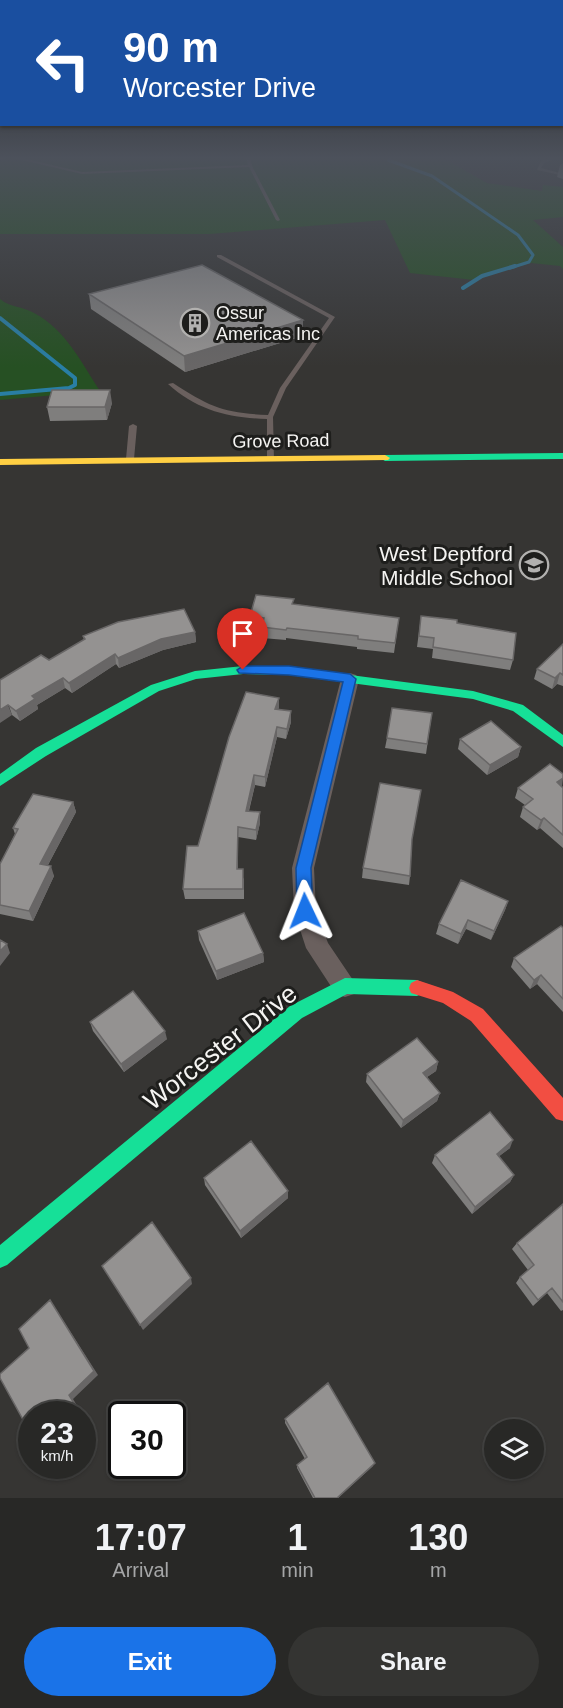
<!DOCTYPE html>
<html lang="en">
<head>
<meta charset="utf-8">
<style>
  :root { --surface:#282826; --page:#343432; --text:#f1f3f6; --muted:#a5a6a7; --line:#444443; --accent:#1a73e8 }
  body { margin:0; font-family:Helvetica,sans-serif; background:var(--page); color:var(--text); height:100vh; display:flex; flex-direction:column; font-size:22px; white-space:nowrap }
  * { box-sizing:border-box; margin:0 }
  p { font-size:20px; color:var(--muted) }
  .icon { flex:none; width:33px; height:33px; fill:none; stroke:currentColor; stroke-width:2; stroke-linecap:round; stroke-linejoin:round }
  .map { position:relative; height:1498px; overflow:hidden }
  .details { display:flex; flex-direction:column; background:var(--surface); flex:1 }
  .details>* { flex:none }
  .banner { position:absolute; left:0px; top:0px; width:564px; height:126px; box-shadow:0 2px 4px #0004,0 0 0 2px var(--line); background:#1a4fa0; color:#fff; overflow:hidden }
  .fabs { position:absolute; left:484px; top:1419px; display:grid; gap:12px }
  .fabs a { display:grid; place-items:center; width:60px; height:60px; border-radius:50%; background:var(--surface); box-shadow:0 2px 4px #0004,0 0 0 2px var(--line); font-size:30px }
  .speed { position:absolute; left:18px; top:1401px; display:flex; gap:12px; font-size:30px; font-weight:700; text-align:center }
  .speed>* { display:grid; place-content:center; width:78px; height:78px; border-radius:50%; background:var(--surface); box-shadow:0 2px 4px #0004,0 0 0 2px var(--line); line-height:1 }
  .speed small { font-size:15px; font-weight:400 }
  .speed .limit { border:3px solid #111; border-radius:9px; background:#fff; color:#111 }
  .pin { position:absolute; display:grid; place-items:center; width:51px; height:51px; color:#fff; margin:-62px -26px; border-radius:50% 50% 50% 0; rotate:-45deg; box-shadow:0 0 6px #0007 }
  .pin .icon { rotate:45deg }
  .me { position:absolute; width:66px; margin:-33px; rotate:358deg; stroke-linejoin:round; filter:drop-shadow(0 0 4px #0008) }
  .turn { display:flex; align-items:center; gap:21px; height:126px; padding:0 24px; font-size:27px }
  .turn .icon { width:78px; height:78px; stroke-width:2.5 }
  .turn b { display:block; font-size:42px; line-height:51px }
  .eta { display:flex; justify-content:space-evenly; align-items:center; height:102px; text-align:center }
  .eta b { font-size:36px; font-weight:700; line-height:42px }
  .button { display:flex; gap:12px; margin-top:auto; padding:12px 24px }
  .button a { flex:1; height:69px; border-radius:36px; background:var(--accent); color:#fff; font-size:24px; font-weight:700; line-height:69px; text-align:center }
  .button a+a { background:var(--page); color:var(--text) }
  .map>svg:first-child { display:block }
  .green { fill:#265023 }
  .lines { fill:none; stroke-linecap:round; stroke-linejoin:round }
  .stream-far1 { stroke:#297ea4; stroke-width:3 }
  .stream { stroke:#297ea4; stroke-width:4 }
  .lane { fill:#6a605e; fill-rule:evenodd }
  .street { fill:#6a605e; fill-rule:evenodd }
  .fast { fill:#16e098; fill-rule:evenodd }
  .slow { fill:#ffcf43; fill-rule:evenodd }
  .jam { fill:#f24e42; fill-rule:evenodd }
  .wall { fill:#7f7e7d }
  .shaded-wall { fill:#686666 }
  .building { fill:#949291; stroke:#686666; stroke-width:1.5 }
  .route { fill:#1a73e8; stroke:#114b97; stroke-width:1.5 }
  .labels { text-anchor:middle; dominant-baseline:central; stroke-width:6; stroke-linejoin:round; paint-order:stroke }
  .far-poi-label { font-size:18px; fill:#f5f4f2; stroke:#1e1e1c; text-anchor:start }
  .far-street-label { font-size:18px; fill:#f5f4f2; stroke:#1e1e1c }
  .poi-label { font-size:21px; fill:#f5f4f2; stroke:#1e1e1c; text-anchor:end }
  .near-street-label { font-size:26px; fill:#f5f4f2; stroke:#1e1e1c }
</style>
</head>
<body>
<div class="map">
<svg width="563" height="1498" viewBox="0 0 563 1498">
  <rect width="100%" height="100%" fill="#363533"/>
  <!-- green -->
  <path class="green" d="M0,157h441l46,26 55,8 1,-6 20,2v30l-30,3 30,27v22l-3,-3 -29,-3 -57,17 -64,-7 -25,-53 -175,14h-210z
    M0,299c11,9 22,7 34,14 32,17 47,49 66,78l-100,9z"/>
  <g class="lines">
    <!-- stream-far1 -->
    <path class="stream-far1" d="M391,157l-3,3 44,16 86,59 15,20 -4,7 -19,6"/>
    <!-- stream -->
    <path class="stream" d="M463,288l19,-12 33,-10
      M0,318l75,60v7l-6,3 -69,6"/>
    <!-- lane -->
    <path class="lane" d="M8,157l-1,1 -7,2v-2z
      M9,157h9l64,15 166,-7 -2,-8h4l2,9 28,54 -2,1 -2,-1 -27,-53 -167,7z
      M553,157h7l-16,6 -3,5 19,5v2l-23,-5 4,-9z
      M217,255h4l114,62 -49,71 -13,29 1,44 -7,-2v-40c-39,-1 -70,-9 -99,-35l5,-1c37,24 50,30 95,32l12,-27 49,-70 -112,-61z
      M133,424l4,2 -3,33 -4,2 -4,-2 3,-33z"/>
    <!-- street -->
    <path class="street" d="M350,673l6,2 3,4 -45,189 2,43 12,32 29,43 -3,8 -9,3 -9,-3 -30,-46 -12,-37 -2,-43 49,-189 3,-4z"/>
    <!-- fast -->
    <path class="fast" d="M563,453v6l-178,2 -5,-3 5,-3z
      M243,666l46,1 184,24 50,14 40,30v12l-50,-36 -40,-12 -184,-24 -46,-1 -47,5 -37,12 -113,65 -46,30v-12l36,-26 115,-63 44,-14z
      M345,978l72,2 6,3 2,5 -2,5 -6,3 -70,-2 -45,24 -295,247 -7,3v-23l290,-239z"/>
    <!-- slow -->
    <path class="slow" d="M385,455l5,3 -2,2 -388,5v-6z"/>
    <!-- jam -->
    <path class="jam" d="M417,980l36,12 30,17 80,89v23l-7,-2 -85,-98 -28,-18 -32,-10 -2,-5 2,-5z"/>
  </g>
  <!-- wall -->
  <path class="wall" d="M563,163v16l-6,-2 3,-12z
    M89,294l214,42 -118,36 -94,-63z
    M112,403l-5,17 -57,1 -3,-14z
    M294,604l105,14 -5,35 -37,-4v-2l-71,-9v2l-24,-2v-10l-12,-1v-11z
    M421,616l36,7 56,37 -3,10 -78,-12 1,-9 -16,-2z
    M195,632l1,10 -33,8 -44,18 -3,-4 -44,29 -7,-5 -28,17 1,4 -18,12 -8,-6 -12,-35 49,-20 35,-20 -1,-4z
    M563,644v42l-6,-2 -5,5 -18,-10 3,-10z
    M279,698l-1,11 13,13 -5,17 -9,-2 -12,50 -10,-2 -6,26 11,1v11l-4,17 -18,-3v32l6,10v20h-59l-2,-10 15,-43z
    M432,713l-6,41 -41,-6 2,-10z
    M460,739l61,8 -3,10 -31,18 -29,-26z
    M562,786l1,2v60l-23,-20 -3,2 -17,-13 3,-10 2,-2 -10,-7 3,-10z
    M73,802l3,10 -28,53 6,11 -21,45 -33,-7v-50l15,-30 -2,-6z
    M412,840l-2,36 -1,9 -47,-7 1,-10z
    M508,901l-3,9 -14,30 -25,-11 -8,15 -22,-10 3,-10z
    M563,928v84l-26,-28 -7,5 -19,-22 3,-9z
    M198,931l65,22 1,9 -47,18 -18,-40z
    M90,1022l77,17 -43,33 -31,-41z
    M438,1062l-2,9 -9,6 13,16 -3,8 -36,27 -35,-46 1,-8z
    M510,1148l-11,8 15,19 -4,7 -38,32 -40,-51 3,-8z
    M204,1178l84,13v7l-47,40 -36,-53z
    M563,1204v106l-2,1 -14,-18 -14,13 -17,-23 4,-6 8,-7 -16,-21 5,-6z
    M285,1419l88,47 -35,32h-25l-16,-30v-3l8,-6 -20,-36z"/>
  <!-- shaded-wall -->
  <path class="shaded-wall" d="M303,320v16l-118,36 -1,-16z
    M110,390l2,13 -5,17 -2,-13z
    M195,632l1,10 -33,8 -44,18 -1,-10 43,-19z
    M115,654l1,10 -44,29 -3,-10z
    M560,673l-3,11 -5,5 3,-11z
    M63,678l2,10 -28,17 1,4 -18,12 -4,-10 16,-15z
    M279,698v10l-4,11v-10z
    M8,705l4,10 -12,8v-13z
    M291,711v11l-5,17 1,-10z
    M277,727v10l-12,50v-10z
    M521,747l-3,10 -31,18 3,-10z
    M254,775l1,10 -9,36v-10z
    M563,778l-1,8 -9,6 4,-10z
    M73,802l3,10 -33,62 -3,-10z
    M260,812v11l-4,17v-10z
    M544,818l-4,10 -3,2 4,-10z
    M51,866l3,10 -21,45 -4,-10z
    M508,901l-3,9 -14,30 3,-9z
    M468,920l-2,9 -8,15 3,-10z
    M7,944l3,9 -10,13v-15z
    M263,953l1,9 -47,18 -1,-9z
    M541,975l-4,9 -7,5 4,-9z
    M165,1031l2,8 -43,33 -3,-8z
    M438,1062l-2,9 -15,10 2,-8z
    M440,1093l-3,8 -36,27 2,-8z
    M513,1140l-3,8 -17,13 4,-7z
    M514,1175l-4,7 -38,32 3,-7z
    M288,1191v7l-47,40 -1,-7z
    M191,1278l1,6 -49,46 -3,-5z
    M50,1300l48,75 -25,24 8,13 -3,2h-8l-1,-19z
    M32,1420v9h-1l-5,-4z"/>
  <!-- building -->
  <path class="building" d="M202,265l101,55 -119,36 -95,-62z
    M52,390h58l-5,17h-58z
    M256,595l38,4 -2,5 107,14 -4,25 -37,-4v-3l-71,-8 -1,2 -24,-3 2,-9 -14,-2z
    M184,609l11,23 -34,7 -43,19 -3,-4 -46,29 -6,-5 -31,18 3,3 -19,12 -8,-6 -8,5v-30l41,-25 8,5 36,-21 -2,-3 35,-14z
    M421,616l36,4v3l59,10 -3,27 -80,-13 1,-9 -15,-2z
    M563,644v31l-3,-2 -5,5 -18,-9z
    M246,692l33,6 -4,11 16,2 -4,18 -10,-2 -12,50 -11,-2 -8,36 14,1 -4,18 -18,-3 -1,42h6v20h-60l4,-43h11l31,-109z
    M392,708l40,5 -5,31 -40,-6z
    M491,721l30,26 -31,18 -30,-26z
    M550,764l13,10v4l-6,4 6,6v47l-19,-17 -3,2 -18,-13 10,-8 -15,-11z
    M380,783l41,7 -9,49 -2,37 -47,-8z
    M33,794l40,8 -33,62 11,2 -22,45 -29,-6v-41l18,-35 -5,-1z
    M461,880l47,21 -14,30 -26,-11 -7,14 -22,-10z
    M244,913l19,40 -47,18 -18,-40z
    M561,926l2,2v71l-22,-24 -7,5 -20,-22z
    M0,940l7,4 -7,7z
    M133,991l32,40 -44,33 -31,-42z
    M417,1038l21,24 -15,11 17,20 -37,27 -36,-46z
    M490,1112l23,28 -16,14 17,21 -39,32 -40,-52z
    M251,1141l37,50 -48,40 -36,-53z
    M563,1204v98l-11,-14 -14,12 -18,-23 14,-12 -17,-22z
    M152,1222l39,56 -51,47 -38,-59z
    M50,1300l44,71 -25,24 8,13 -7,6h-38v6l-6,5 -26,-47v-4l29,-26 -10,-19z
    M328,1383l47,80 -38,35h-22l-18,-33 10,-8 -22,-38z"/>
  <!-- sky -->
  <linearGradient id="sky" x2="0" y2="1"><stop stop-color="#1e1d1c"/><stop offset="0.43" stop-color="#4c515b"/><stop offset="1" stop-color="#4c515b" stop-opacity="0"/></linearGradient>
  <rect width="563" height="367" fill="url(#sky)"/>
  <!-- route -->
  <path class="route" d="M243,666h46l61,8 6,5 -45,189 2,43 -2,5h-12l-2,-5 -1,-43 47,-186 -54,-7 -50,-2 -2,-3z"/>
  <!-- icons -->
  <defs>
    <g id="building-ring" transform="scale(1.5)"><circle r="9.5" fill="#1e1e1c" stroke="#b2b1af" stroke-width="1.5"/><path d="M-4-6H4V6H1V3H-1V6H-4ZM-2.5-4.3h1.7v1.8h-1.7ZM.8-4.3h1.7v1.8H.8ZM-2.5-1h1.7V.8h-1.7ZM.8-1h1.7V.8H.8Z" fill="#b2b1af"/></g>
    <g id="school-ring" transform="scale(1.5)"><circle r="9.5" fill="#1e1e1c" stroke="#b2b1af" stroke-width="1.5"/><path d="M0-5L7-2L0 1L-7-2ZM-4 1L0 2.5L4 1V4Q0 6-4 4Z" fill="#b2b1af"/></g>
  </defs>
  <g fill-rule="evenodd">
    <use href="#building-ring" x="195" y="323"/>
    <use href="#school-ring" x="534" y="565"/>
  </g>
  <g class="labels">
    <!-- far-poi labels -->
    <g class="far-poi-label">
      <text x="216" y="313">Ossur<tspan x="216" dy="21">Americas Inc</tspan></text>
    </g>
    <!-- far-street labels -->
    <g class="far-street-label">
      <text transform="translate(281 441) rotate(-1)">Grove Road</text>
    </g>
    <!-- poi labels -->
    <g class="poi-label">
      <text x="513" y="553">West Deptford<tspan x="513" dy="24">Middle School</tspan></text>
    </g>
    <!-- near-street labels -->
    <g class="near-street-label">
      <text transform="translate(220 1047) rotate(-38)">Worcester Drive</text>
    </g>
  </g>
</svg>
<div class="fabs">
<a><svg class="icon" aria-label="layers" viewBox="0 0 24 24"><path d="M12 4l9 5-9 5-9-5zM3 14l9 5 9-5"/></svg></a>
</div>
<div class="speed"><div>23<small>km/h</small></div><div class="limit">30</div></div>
<div class="pin" style="left:243px;top:670px;background:#d93025"><svg class="icon" aria-label="arrive" viewBox="0 0 24 24"><path d="M6 21V4h12l-3 4 3 4H6"/></svg></div>
<svg class="me" style="left:305px;top:911px" viewBox="-20 -20 40 40"><path d="M0-17L14 15 0 8-14 15z" fill="#1a73e8" stroke="#fff" stroke-width="4"/></svg>
<div class="banner">
<div class="turn"><svg class="icon" aria-label="left" viewBox="0 0 24 24"><path d="M17 20v-9H6M10 6l-5 5 5 5"/></svg><div><b>90 m</b>Worcester Drive</div></div>
</div>
</div>
<section class="details">
<div class="eta">
<div><b>17:07</b><p>Arrival</p></div>
<div><b>1</b><p>min</p></div>
<div><b>130</b><p>m</p></div>
</div>
<div class="button"><a>Exit</a><a>Share</a></div>
</section>
</body>
</html>
